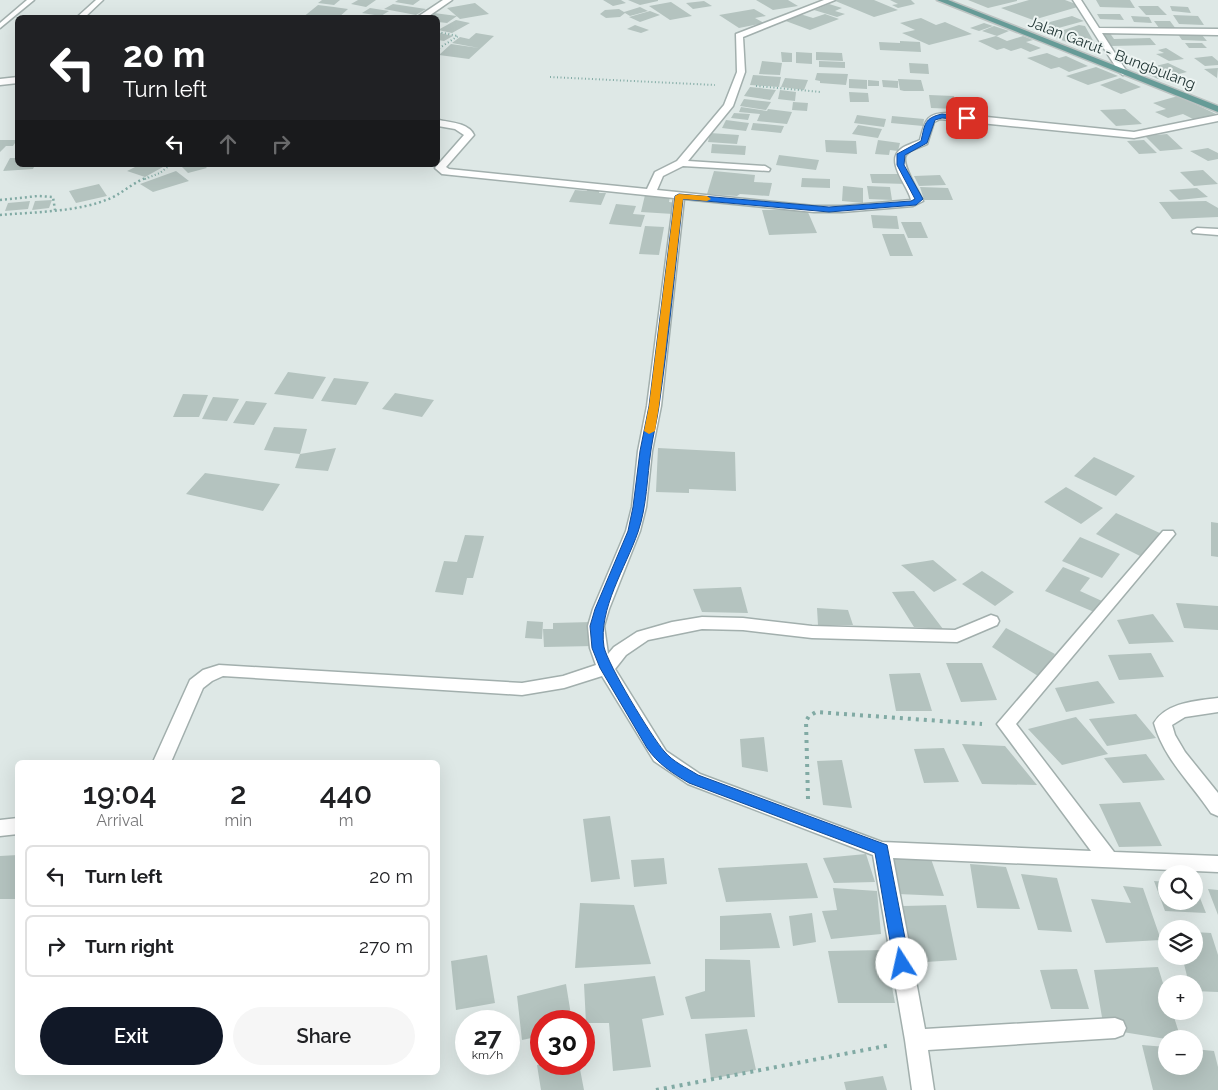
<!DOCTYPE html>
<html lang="en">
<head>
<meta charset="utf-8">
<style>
  :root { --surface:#fff; --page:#f6f6f6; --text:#202124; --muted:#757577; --line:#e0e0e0; --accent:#111827 }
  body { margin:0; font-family:Raleway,sans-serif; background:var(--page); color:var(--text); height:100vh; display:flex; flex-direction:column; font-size:19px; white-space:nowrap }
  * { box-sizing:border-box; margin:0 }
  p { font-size:16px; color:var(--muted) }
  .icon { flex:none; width:28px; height:28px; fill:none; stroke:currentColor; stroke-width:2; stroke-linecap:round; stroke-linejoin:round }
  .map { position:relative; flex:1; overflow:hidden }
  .panel { position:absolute; left:15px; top:760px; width:425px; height:315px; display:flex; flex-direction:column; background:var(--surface); border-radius:8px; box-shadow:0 5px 20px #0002 }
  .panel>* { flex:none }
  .banner { position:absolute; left:15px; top:15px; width:425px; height:152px; border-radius:8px; box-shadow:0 5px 20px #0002; background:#202124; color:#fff; overflow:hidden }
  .buttons { position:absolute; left:1158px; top:865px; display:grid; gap:10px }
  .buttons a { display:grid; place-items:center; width:45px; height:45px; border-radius:50%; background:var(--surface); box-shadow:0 5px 20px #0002; font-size:25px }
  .speed { position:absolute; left:455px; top:1010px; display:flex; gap:10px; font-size:25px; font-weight:700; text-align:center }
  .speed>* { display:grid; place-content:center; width:65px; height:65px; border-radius:50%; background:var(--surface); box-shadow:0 5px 20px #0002; line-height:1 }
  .speed small { font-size:12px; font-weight:400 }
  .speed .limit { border:8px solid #d22; background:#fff; color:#111 }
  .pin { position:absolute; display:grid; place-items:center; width:42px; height:42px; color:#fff; margin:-21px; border-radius:10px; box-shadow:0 2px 8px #0006 }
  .me { position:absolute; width:55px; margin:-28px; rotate:350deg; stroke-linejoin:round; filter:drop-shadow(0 0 4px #0008) }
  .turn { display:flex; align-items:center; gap:18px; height:105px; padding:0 25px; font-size:22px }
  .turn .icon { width:65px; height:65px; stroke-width:2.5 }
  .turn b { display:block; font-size:35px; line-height:42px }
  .lanes { display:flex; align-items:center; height:48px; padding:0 25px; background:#0003; justify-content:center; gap:25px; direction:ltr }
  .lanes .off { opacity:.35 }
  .eta { display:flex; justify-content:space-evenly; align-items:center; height:85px; text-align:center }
  .eta b { font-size:30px; font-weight:600; line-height:35px }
  .action { display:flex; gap:10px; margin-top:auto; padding:10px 25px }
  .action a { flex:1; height:58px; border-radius:30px; background:var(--accent); color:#fff; font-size:20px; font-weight:600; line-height:58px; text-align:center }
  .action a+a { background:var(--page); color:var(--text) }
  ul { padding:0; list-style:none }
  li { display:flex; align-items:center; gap:15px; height:62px; margin:0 10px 8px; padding:0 15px; border:2px solid var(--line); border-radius:8px }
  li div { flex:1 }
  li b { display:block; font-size:19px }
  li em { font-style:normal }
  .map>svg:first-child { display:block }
  .building { fill:#b4c3bf }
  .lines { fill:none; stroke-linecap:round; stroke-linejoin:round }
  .lane-casing { stroke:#a2afad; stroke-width:3 }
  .street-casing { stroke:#a2afad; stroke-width:3 }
  .primary-casing { stroke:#bcc3c2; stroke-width:3 }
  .path-far2 { stroke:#81aaa4; stroke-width:2; stroke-dasharray:1 2.5; stroke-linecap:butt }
  .path-far1 { stroke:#81aaa4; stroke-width:2.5; stroke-dasharray:2 3; stroke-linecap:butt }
  .path { stroke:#81aaa4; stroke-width:4; stroke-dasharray:3 5; stroke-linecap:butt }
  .lane { fill:#fff; fill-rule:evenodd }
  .street { fill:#fff; fill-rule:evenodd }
  .primary { fill:#669b97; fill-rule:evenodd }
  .route { fill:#1a73e8; stroke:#114b97 }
  .slow { fill:#f59e0b }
  .labels { text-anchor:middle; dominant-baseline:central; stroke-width:4; stroke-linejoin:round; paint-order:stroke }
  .far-street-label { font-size:15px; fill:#213635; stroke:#eef5f3 }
</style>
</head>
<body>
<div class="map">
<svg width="1218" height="1090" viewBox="0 0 1218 1090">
  <rect width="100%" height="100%" fill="#dee8e6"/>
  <!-- building -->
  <path class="building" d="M322,0h18l-6,5 -16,-2z
    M358,0h18l-10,7 -15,-3z
    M398,0h22l-7,5 -18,-3z
    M603,0h18l5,3 -13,3z
    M628,0h30v1l-18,4z
    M756,0h32l10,6 -25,4z
    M833,0h41l24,10 -24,7z
    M890,0h21l4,4 -17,4 -6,-3 6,-1z
    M968,0h49v1l-29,7z
    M1029,0h36l16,6 -48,14 -32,-12z
    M1096,0h34l5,8 -35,-1z
    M704,1l8,5 -19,3 -7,-6z
    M671,2l21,14 -22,4 -21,-14z
    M475,3l14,11 -29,5 -13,-11z
    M393,4l33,5 -10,6 -32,-6z
    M829,4l13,4 -7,3 10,3 -8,3 -23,-7z
    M318,5l16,2 14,2 -10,9h-36z
    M1138,6h20l9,9h-21z
    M1170,6l18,1 3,6 -19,-2z
    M640,7l8,4 -18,5 -5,-3 -5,4 -14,1 -6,-4 5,-4 14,-1 5,3z
    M370,8l19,3 -8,5 -19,-3z
    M754,9l12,7 -11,2 9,5 -25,5 -20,-13z
    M650,11l10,4 -20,7 -11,-5z
    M434,13l23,3 -10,7 -9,-1v-4h-10z
    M800,14l13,4 12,-4 14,5 -29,11 -27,-10z
    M1097,14h23l4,6 -24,-1z
    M1173,15l25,1 6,9 -25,-1z
    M1072,16l12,5 -33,9 -12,-5z
    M1131,16l18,1 3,6 -18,-1z
    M921,18l15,7 9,-3 27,12 -43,11 -27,-12 13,-3 -15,-7z
    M456,20l14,3 -18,10 -14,-3z
    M1154,21h16l6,8 -17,-1z
    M984,23l9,3 -14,5 -9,-3z
    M635,25l14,5 -8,3 -14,-4z
    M1079,25l6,1 14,25h-8l-43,-16z
    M994,26l15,5 -12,5 -15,-5z
    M1100,32h9l5,7 36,-1 6,7 -45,1z
    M440,33l13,3 -9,5 -6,-1v-6z
    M476,33l18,3 -25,23 -30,-4 12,-11 28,4 -27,-5 8,-6 9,2z
    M1177,33l24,1 6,7 -25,-1z
    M996,36l11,5 16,-5 10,4 -7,2 15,6 -11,4 -9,-4 -10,3 -7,-3 -7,2 -19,-9z
    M900,41l20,1 1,10 -41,-2 -1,-8 21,1z
    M1185,43h17l5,5h-18z
    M1166,48l18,11 -15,2 -13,-7 8,-1 -6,-3z
    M781,52l11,1v9h-10z
    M796,52l16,1v11l-16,-1z
    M816,52l26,1 1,8 -27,-1z
    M1047,53l12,5 7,-2 22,10 -19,6 -10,-5 -8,2 -24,-11z
    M1212,56l6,5v4l-13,1 -11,-8z
    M762,61l20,2 -2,12 -21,-1z
    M819,61l26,1v6l-26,-1z
    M909,63l19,1 1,10 -19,-1z
    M1168,63l19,9 -29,7 -19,-9z
    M1096,67l22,9 -30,9 -22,-9z
    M1218,68l-1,10 -13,-9z
    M817,73l31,1 -2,11 -26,-2v-2l-5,-1z
    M753,75l28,2 -2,10 -29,-2z
    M785,78l23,2 -4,10 -23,-3z
    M1120,78l21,9 -20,7 -21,-9z
    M849,79l18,1v9l-18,-1z
    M898,79l23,1 3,11h-20l-4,-1z
    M868,80l11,1v5h-11z
    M882,80l16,1v7l-15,-1z
    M750,87l26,3 -6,10 -26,-4z
    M780,90l16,2 -1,9 -17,-2z
    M849,92l19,1 1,9h-19z
    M929,95l25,1 3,13 -26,-1z
    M1178,96l38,18 -21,6 -12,-6 -15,4 -13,-6 11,-3 -13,-6z
    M744,99l27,3 -5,8 -26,-4z
    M793,102l15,1 -1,8 -15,-1z
    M741,107l26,4 1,-2 24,3 -5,12 -30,-3 3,-7 -21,-2z
    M1125,109l17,15 -26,2 -16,-16z
    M734,113l16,1 -2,6 -17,-2z
    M857,115l29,4 -2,8 -30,-4z
    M892,116l32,3 -1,7 -32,-3z
    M726,120l23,3 -3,8 -24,-3z
    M753,123l31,3 -3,7 -30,-3z
    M858,125l24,4 -4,9 -26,-4z
    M710,133l29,2 -2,9 -29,-2z
    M1167,134l16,15 -23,2 -15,-15z
    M0,140h17l-4,6h-7l-6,6z
    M825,140l31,1 1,13 -31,-2z
    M878,140l22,3 -2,8 -8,-1 -1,5 -14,-1z
    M1144,140l13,13 -18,1 -12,-13z
    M712,144l34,2 -1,9 -34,-2z
    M1208,148l10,5v6l-10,2 -18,-10z
    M779,155l40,5 -3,10 -40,-5z
    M10,158h8v7h17l-2,4 -30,2z
    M139,165h17l7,2 -18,10 -18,-6z
    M180,165h24l3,3 -19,5z
    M1203,170l15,14 -24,2 -14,-14z
    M176,171l13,10 -36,11 -13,-8z
    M714,171l41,4 -1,7 18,1 -3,13 -29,-2 -3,2 -30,-2z
    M870,174h34l3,10 -35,-1z
    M940,175l6,10 -27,1 -5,-10z
    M802,178l28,1v9l-29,-1z
    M99,184l8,12 -31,7 -7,-12z
    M843,186l20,2v15l-21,-2z
    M867,186l23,1 2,13 -23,-1z
    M920,187l28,1 5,12h-29z
    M588,188l12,1 -1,4h7l-5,12 -32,-3 6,-12 12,1z
    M1197,188l11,9 -29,3 -10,-10z
    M645,195l25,2 -1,5 7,1 -3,11 -32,-2z
    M52,200l-3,8 -17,2 3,-9z
    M30,201l-2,8 -23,2 3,-8z
    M1206,201l12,7v9l-46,2 -13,-17z
    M616,204l20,2 -3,8 12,1 -4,12 -32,-3z
    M762,210h45l10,23 -48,2z
    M871,215l26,1 2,13 -26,-1z
    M901,222h20l7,16h-20z
    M645,226l19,1 -5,28 -20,-1z
    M882,234h22l9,22h-23z
    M288,372l38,5 -13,22 -39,-5z
    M334,378l35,4 -13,23 -35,-4z
    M395,393l39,7 -12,17 -40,-8z
    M183,394l25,1 -9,22h-26z
    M213,397l26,2 -12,22 -25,-2z
    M246,401l21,2 -13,22 -21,-2z
    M274,427l33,2 -7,25 -36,-4z
    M336,448l-8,23 -33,-3 5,-14z
    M658,448l77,4 1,39 -47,-2v4l-33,-1z
    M1094,457l41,19 -19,20 -42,-20z
    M205,473l75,11 -17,27 -77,-17z
    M1066,487l37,21 -22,16 -37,-22z
    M1116,513l46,21 -20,23 -46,-23z
    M1211,522l7,1v34l-7,-1z
    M465,535l19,1 -11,42h-6l-4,17 -28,-3 9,-31 13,1z
    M1080,537l40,17 -18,24 -40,-17z
    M933,560l24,20 -23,12 -33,-27z
    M1063,567l27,11 -10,13 22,10 -8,11 -49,-21z
    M982,571l32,21 -19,14 -33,-22z
    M741,587l7,26 -46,-1 -9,-23z
    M914,591l29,38 -29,-2 -22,-35z
    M1176,603l42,3v24l-34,-2z
    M817,608l31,2 5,15h-35z
    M1153,614l21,28 -45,2 -12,-24z
    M527,621l16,1 -1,17 -17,-1z
    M592,622l2,24 -50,1 -1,-18h10v-6z
    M1006,628l49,26 -17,22 -46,-29z
    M1151,653l13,24 -45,3 -11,-25z
    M946,663h36l15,37 -36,2z
    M920,673l12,38h-36l-7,-37z
    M1098,681l17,22 -49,9 -11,-24z
    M1136,714l20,24 -49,8 -18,-27z
    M1076,717l32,37 -46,11 -34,-36z
    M764,737l4,35 -26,-5 -2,-28z
    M962,744l43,2 32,39 -55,-1z
    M944,748l15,34 -35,1 -10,-34z
    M1146,754l19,26 -42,3 -19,-25z
    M842,760l10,48 -29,-3 -6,-44z
    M1140,802l22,44 -43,1 -20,-43z
    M610,816l10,63 -29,3 -8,-63z
    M866,854l9,28 -41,1 -11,-25z
    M18,855v44h-18v-43z
    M664,858l3,26 -33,3 -3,-27z
    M889,858l42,1 13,37 -46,-2z
    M807,863l11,35 -92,4 -8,-34z
    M970,864l36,3 14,42 -43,-1z
    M1021,874l36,4 15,54 -34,-2z
    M1154,881l12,1v19h28v-18l12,30 -41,-2z
    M1123,886l20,2 18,52 -55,3 -15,-44 40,4z
    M833,888l44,3 4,43 -50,5 -9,-28 15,-1z
    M1208,889l10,1v25z
    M580,903l54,2 17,59 -76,4z
    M946,905l11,55 -47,3 -7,-57z
    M771,913l9,35 -60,2v-34z
    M812,913l4,29 -23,4 -4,-30z
    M1194,932l17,1 7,22v37l-24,-1v-7h-5l-7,-28h12z
    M885,950l10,53h-57l-10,-52z
    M487,955l8,48 -39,7 -5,-49z
    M705,959l45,1 5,57 -64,2 -6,-22 20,-6z
    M1158,967l8,26v18h6l9,28h-15l-62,-10 -10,-59z
    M1077,969l12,40h-38l-11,-39z
    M655,976l9,39 -22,4 9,48 -38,4 -4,-48h-23l-2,-39z
    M566,984l6,37h-31v15l-19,4 -5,-44z
    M747,1029l9,41 -45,9 -6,-45z
    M1142,1045l24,2v19h28v-17l20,2 4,16v23h-65z
    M541,1064h38l5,26h-43l-4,-25z
    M883,1076l4,14h-41l-2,-8z"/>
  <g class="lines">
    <!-- lane casing -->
    <g class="lane-casing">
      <path id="lane" d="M27,0h7l-34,28v-5z
        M96,0h7l-19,18h-8z"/>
    </g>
    <!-- street casing -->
    <g class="street-casing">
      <path id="street" d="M443,0h9l-26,18h-10z
        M824,0h11l-92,37 2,35 -12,34 -45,55 77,5 5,3 -1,2 -86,-5 -20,10 -6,14 157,16h28l69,-6c-2,-13 -27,-39 -10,-51 5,-4 13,-6 19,-9 5,-19 6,-27 28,-27l186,19 84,-17v6l-84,17 -194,-19 -6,3 -7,22c-5,3 -17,5 -21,11 -6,8 13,37 17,46l-10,5 -71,6h-28l-130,-13 -23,207 -9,45 -6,56 -6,24 -31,78 -5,17 4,28 6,-7 23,-15 35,-10 30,-5 41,1 69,8 143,4 36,-15 6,2 2,4 -2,4 -40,17 -145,-4 -69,-8 -41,-1 -54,11 -22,15 -11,14 51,82 34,23 182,68 209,9 -94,-127 166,-193h10l2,3 -159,190 98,128 104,4v16l-325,-14 32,171 190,-11 8,3 3,7 -3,7 -8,3 -187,12 6,40h-22l-7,-50 -32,-185 -185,-71 -34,-23 -52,-85 -38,12 -42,7 -299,-19 -11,5 -9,7 -32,74h-18l37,-82 13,-10 16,-5 303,18 41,-7 33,-11 -6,-17 -2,-22 5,-17 33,-78 6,-24 6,-56 9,-45 27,-208 -232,-24 -7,-6 29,-33 -9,-6 -17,-3v-6c11,2 31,3 36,15l-28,32 3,2 198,20 8,-17 22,-11 47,-56 13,-33 -1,-38z
        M1073,0h8l18,28 119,1v6l-116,-2 25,39 -4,3 -4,-3z
        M18,77v6l-18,2v-6z
        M1197,228l21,1v6l-25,-2 -1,-2z
        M1218,698v14l-33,5 -13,8 3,10 10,17 33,41v23l-7,-3c-20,-30 -47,-54 -57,-90 12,-21 43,-22 64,-25z
        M18,818v16l-18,2v-16z"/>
    </g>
    <!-- primary casing -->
    <g class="primary-casing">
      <path id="primary" d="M937,0h11l270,106v6z"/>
    </g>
    <!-- path-far2 -->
    <path class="path-far2" d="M438,32l20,4 -20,13
      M550,77l165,8
      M756,86l65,6
      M145,179l15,-6 10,-8"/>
    <!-- path-far1 -->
    <path class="path-far1" d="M0,200l38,-4 15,1 2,13
      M0,215c34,-3 80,-3 111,-17 13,-6 21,-15 37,-21"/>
    <!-- path -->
    <path class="path" d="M808,799l-2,-78 3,-5 7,-4 166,12
      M656,1090l235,-45"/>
    <!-- lane -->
    <use href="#lane" class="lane"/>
    <!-- street -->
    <use href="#street" class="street"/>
    <!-- primary -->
    <use href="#primary" class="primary"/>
  </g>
  <!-- route -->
  <path class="route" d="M942,114l25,2 4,2 -4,2 -25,-2 -7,2 -8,23 -22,12 -1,10 19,34 -7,6 -87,7 -146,-13c-8,69 -14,138 -24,207 -2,15 -6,29 -8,44 -4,27 -4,56 -13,82 -12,35 -40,77 -34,115 4,18 47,89 60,104 9,11 23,17 34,24l189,70 23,119 -2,5 -6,2 -5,-2 -3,-5 -19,-111 -186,-70c-17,-10 -31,-19 -42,-35l-47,-80 -8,-20 -2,-22 5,-17 33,-78 5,-24 7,-56 9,-45 26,-210 4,-2 150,13 82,-6 4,-2 -18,-34v-11l24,-13c4,-17 3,-23 21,-27z"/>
  <!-- slow -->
  <path class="slow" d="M679,194l28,2 4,3 -4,2 -24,-2 -24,207 -4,25 -6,3 -5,-3 5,-25 26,-210z"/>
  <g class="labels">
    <!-- far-street labels -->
    <g class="far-street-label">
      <text transform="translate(1112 53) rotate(21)">Jalan Garut - Bungbulang</text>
    </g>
  </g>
</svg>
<div class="buttons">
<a><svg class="icon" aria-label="search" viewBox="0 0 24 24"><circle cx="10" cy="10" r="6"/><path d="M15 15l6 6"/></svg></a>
<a><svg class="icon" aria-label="layers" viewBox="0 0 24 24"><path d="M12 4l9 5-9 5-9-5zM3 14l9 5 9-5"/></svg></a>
<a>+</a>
<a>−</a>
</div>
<div class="speed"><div>27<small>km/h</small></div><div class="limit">30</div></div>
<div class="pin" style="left:967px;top:118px;background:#d93025"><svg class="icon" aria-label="arrive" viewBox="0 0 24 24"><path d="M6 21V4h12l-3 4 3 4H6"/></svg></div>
<svg class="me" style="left:902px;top:964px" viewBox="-20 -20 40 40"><circle r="19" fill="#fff"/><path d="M0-13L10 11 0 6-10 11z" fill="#1a73e8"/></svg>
<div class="banner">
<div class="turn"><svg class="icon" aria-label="left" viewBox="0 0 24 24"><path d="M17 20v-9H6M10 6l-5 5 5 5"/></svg><div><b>20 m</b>Turn left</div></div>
<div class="lanes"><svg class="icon" aria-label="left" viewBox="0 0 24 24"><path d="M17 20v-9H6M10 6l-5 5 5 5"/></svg><svg class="icon off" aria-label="ahead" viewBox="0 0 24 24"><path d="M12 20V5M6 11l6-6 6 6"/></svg><svg class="icon off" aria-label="right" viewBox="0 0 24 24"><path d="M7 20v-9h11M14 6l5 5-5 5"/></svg></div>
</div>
<section class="panel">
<div class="eta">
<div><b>19:04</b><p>Arrival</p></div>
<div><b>2</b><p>min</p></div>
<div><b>440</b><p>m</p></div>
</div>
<ul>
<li><svg class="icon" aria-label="left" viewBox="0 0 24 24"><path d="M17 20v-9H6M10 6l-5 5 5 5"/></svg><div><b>Turn left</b></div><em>20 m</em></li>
<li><svg class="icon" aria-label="right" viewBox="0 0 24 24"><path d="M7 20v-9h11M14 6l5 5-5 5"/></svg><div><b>Turn right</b></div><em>270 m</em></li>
</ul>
<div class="action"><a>Exit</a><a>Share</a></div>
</section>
</div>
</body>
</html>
